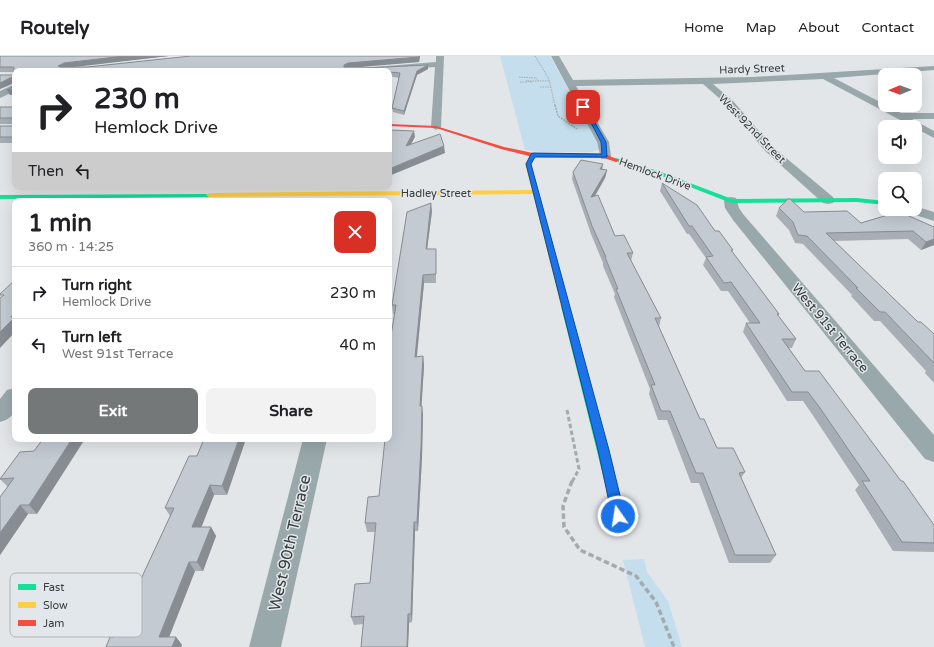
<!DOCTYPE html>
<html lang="en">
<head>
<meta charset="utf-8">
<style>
  :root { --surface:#fff; --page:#f2f2f2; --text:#202124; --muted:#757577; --line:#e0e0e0; --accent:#747879 }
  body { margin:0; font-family:"Varela Round",sans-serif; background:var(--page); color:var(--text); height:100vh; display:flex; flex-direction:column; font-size:15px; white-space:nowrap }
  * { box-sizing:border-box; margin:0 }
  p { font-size:13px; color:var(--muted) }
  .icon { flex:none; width:22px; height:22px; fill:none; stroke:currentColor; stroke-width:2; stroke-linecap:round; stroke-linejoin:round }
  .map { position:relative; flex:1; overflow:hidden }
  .side { position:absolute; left:12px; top:142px; width:380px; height:244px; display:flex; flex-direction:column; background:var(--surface); border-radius:8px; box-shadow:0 4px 16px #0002 }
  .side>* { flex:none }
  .hud { position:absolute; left:12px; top:12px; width:380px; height:122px; border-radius:8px; box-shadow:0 4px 16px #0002; background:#fff; color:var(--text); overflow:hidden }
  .needle { width:26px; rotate:269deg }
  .controls { position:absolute; left:878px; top:12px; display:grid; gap:8px }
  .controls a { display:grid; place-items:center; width:44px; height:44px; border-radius:8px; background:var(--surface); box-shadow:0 4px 16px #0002; font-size:20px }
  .pin { position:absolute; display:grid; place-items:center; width:34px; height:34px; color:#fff; margin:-17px; border-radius:8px; box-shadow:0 2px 6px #0006 }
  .me { position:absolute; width:44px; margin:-22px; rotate:347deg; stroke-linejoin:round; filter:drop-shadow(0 0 3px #0008) }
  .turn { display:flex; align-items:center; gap:14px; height:84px; padding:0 16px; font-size:18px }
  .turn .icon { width:52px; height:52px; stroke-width:2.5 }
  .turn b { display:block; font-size:28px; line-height:34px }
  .then { display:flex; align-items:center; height:38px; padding:0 16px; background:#0003; gap:8px; font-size:15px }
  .round { display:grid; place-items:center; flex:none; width:42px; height:42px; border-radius:8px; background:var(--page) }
  .headline { display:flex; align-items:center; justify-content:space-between; height:68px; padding:0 16px }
  h1 { font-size:24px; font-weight:800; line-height:30px }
  .cta { display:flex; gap:8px; margin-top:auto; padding:8px 16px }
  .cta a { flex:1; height:46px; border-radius:8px; background:var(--accent); color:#fff; font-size:16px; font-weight:800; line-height:46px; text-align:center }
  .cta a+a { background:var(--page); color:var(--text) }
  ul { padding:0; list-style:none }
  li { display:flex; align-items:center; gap:12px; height:52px; padding:0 16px; border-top:1px solid var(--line) }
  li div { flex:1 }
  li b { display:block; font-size:15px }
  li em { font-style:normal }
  header { display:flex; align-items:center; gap:24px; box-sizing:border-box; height:56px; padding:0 20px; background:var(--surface); border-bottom:1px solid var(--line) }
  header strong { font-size:19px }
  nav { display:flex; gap:22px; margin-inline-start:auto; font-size:14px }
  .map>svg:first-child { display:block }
  .green { fill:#c4deed }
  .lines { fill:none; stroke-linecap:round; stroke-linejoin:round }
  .path-far3 { stroke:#a2abae; stroke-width:1; stroke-dasharray:1.5 1; stroke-linecap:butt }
  .path-far2 { stroke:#a2abae; stroke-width:1.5; stroke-dasharray:2 1; stroke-linecap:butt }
  .path-far1 { stroke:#a2abae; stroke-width:3; stroke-dasharray:4.5 2.5; stroke-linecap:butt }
  .path { stroke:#a2abae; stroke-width:3.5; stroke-dasharray:5.5 3; stroke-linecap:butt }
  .street { fill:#99a8ab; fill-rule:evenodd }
  .fast { fill:#16e098; fill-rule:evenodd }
  .slow { fill:#ffcf43; fill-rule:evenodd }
  .jam { fill:#f24e42; fill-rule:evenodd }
  .wall { fill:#a8aeb5 }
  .shaded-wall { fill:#888d93 }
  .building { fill:#c3cad2; stroke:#888d93 }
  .route { fill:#1a73e8; stroke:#114b97 }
  .labels { text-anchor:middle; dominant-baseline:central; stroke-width:3; stroke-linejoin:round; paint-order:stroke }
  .far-street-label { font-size:11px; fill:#393c3d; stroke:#e1e7eb }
  .street-label { font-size:13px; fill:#393c3d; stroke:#e1e7eb }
  .near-street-label { font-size:16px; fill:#393c3d; stroke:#e1e7eb }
  .key { fill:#e1e7eb; stroke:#afb4b7; stroke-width:1 }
  .key-label { font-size:11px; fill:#393c3d }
</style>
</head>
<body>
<header>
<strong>Routely</strong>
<nav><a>Home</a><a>Map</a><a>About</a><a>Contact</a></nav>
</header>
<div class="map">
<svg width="934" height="591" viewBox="0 0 934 591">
  <rect width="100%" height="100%" fill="#e3e6e9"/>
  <!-- green -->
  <path class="green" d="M500,0h50l45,82 4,11 -7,3h-50l-17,-2z
    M644,503l3,13 21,29 14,46h-37l-22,-87z"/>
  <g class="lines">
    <!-- path-far3 -->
    <path class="path-far3" d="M535,0l14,23 6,27
      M519,21l17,1 3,3
      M520,26h7
      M532,26l-6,-1h24
      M540,31h11"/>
    <!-- path-far2 -->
    <path class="path-far2" d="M555,49l3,11 19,13"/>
    <!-- path-far1 -->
    <path class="path-far1" d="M567,354l12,59 -7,13"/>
    <!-- path -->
    <path class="path" d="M572,425l-9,25 1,21 16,23 56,26 20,26 18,45"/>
    <!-- street -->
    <path class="street" d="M436,0h8l-3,71 -5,3 -5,-3 4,-60 -54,4h-36l4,-2 87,-7z
      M551,0h8l14,24 179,-3 182,-11v4l-100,8 67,35h33v6h-22l22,12v7l-111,-59 -110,5 20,17 40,46 60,50 2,3 -2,3 -5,1 -5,-1 -58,-52 -38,-46 -24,-21 -127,2 33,56 2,14 -2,3h-8l-4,-17z
      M15,28v7l-15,7v-7z
      M731,141l5,1 3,10 4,6 191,221v27l-9,-3 -192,-239 -8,-12 -1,-7 2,-3z
      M915,150l19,6v9l-28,-9 -2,-3h11z
      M15,332c0,17 4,29 -15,34v-23l7,-9z
      M303,383h24l-46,208h-32z"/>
    <!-- fast -->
    <path class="fast" d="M616,102l45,14 71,27 125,-1 28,3v4l-28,-3 -126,1 -74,-29 -43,-13 -1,-1z
      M211,138v2l-2,1 -209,2v-4z
      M562,248h6l1,2 56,210 -2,4 -4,1 -4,-1 -2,-4 -52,-210z"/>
    <!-- slow -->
    <path class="slow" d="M531,98l5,1 -5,9 38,142 -4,2 -4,-2 -28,-112 -324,3 -3,-2 3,-2 323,-3 -7,-26z"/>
    <!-- jam -->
    <path class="jam" d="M389,68l47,2 68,21 29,6 72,1 14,6 -3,2 -12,-4 -71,-1 -32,-8 -65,-21 -47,-2z"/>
  </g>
  <!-- wall -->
  <path class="wall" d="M0,0h169l-102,11h20l104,-11h229l-1,6 -69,5 14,4h-349v23l-5,1 -3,-5 7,-4v-3l-14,6v-14h13l1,-3h-14z
    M365,12l63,1 -11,6 -13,40 -11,-3 -1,-4 7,-30 -10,-2v-5h-24z
    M0,51h15v36h-15v-17h13v-2h-13z
    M602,114h5l-2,8 -10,18 20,40 18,17 -2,8 30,57 -2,9 41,92 17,29 28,24 -4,6 35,77 -6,8h-41l-30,-80h-8l-24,-63h-9l-9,-26 1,-5 -36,-92 1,-3 -12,-28v-3l-12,-29 -19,-55 1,-7z
    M662,127l53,48 18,19 -1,2 47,62 -1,2 18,23 -4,9h-3l16,23 96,110 33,44v27l-41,-1 -38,-61 4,-5 -45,-68 -11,-16h-16l-44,-69 3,-9h4l-22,-32h-7l-18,-26 3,-7 -17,-24h-2l-27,-43z
    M779,152l25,4 57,11 27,-8 3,-6 43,36 -13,5 -13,-11 -74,2 84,81 16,12v49l-9,-10 1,-2 -46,-50h-6l-23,-25 1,-1 -49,-51 -8,-1 -6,-13 -13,-14z
    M432,155l-5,38 9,8v26h-12l-8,74 7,-1 1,10 -3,40 2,9 -1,42 -4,74h-3l-3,91 -3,1 -1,24h-47l2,-23 -9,1 -3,-8 19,-34 5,-51h-8l-2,-9 14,-27 10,-57 5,-125h-1l-1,-9z
    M204,383l23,56h-13l-13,32h10l5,9 -13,35h-8l-26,66h7l6,8 -1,2h-75l8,-10 56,-121 -5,-8 32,-52z
    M20,396l17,62h-9l-28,41v-58l8,-10 -8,-8z"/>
  <!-- shaded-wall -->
  <path class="shaded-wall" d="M124,0h45l-103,12 -5,3 -3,-5 6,-3z
    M420,0l-1,6 -70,6 -5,2v-5l4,-2z
    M428,9v4l-11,6 -13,40v-4l13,-40z
    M12,21l2,6 -14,6v-6z
    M15,32v6l-5,1 -3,-5z
    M414,75l1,6 -8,15 -1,-6z
    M444,90l1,7 -56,23v-7z
    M603,108l-1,7 -2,-2z
    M607,114l-2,8 -15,26 1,-7z
    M431,147l1,8 -6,47v-9z
    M934,183v6l-13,5 5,-8z
    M423,219l1,8 -8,83 -1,-9z
    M15,256v20l-15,16v-16l11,-15z
    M423,300l1,10 -3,49 -1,-9z
    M422,350l1,9 -1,42 -4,74 -1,-9z
    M72,383h13l-48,75 -8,-9z
    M239,383h7l-19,56 -5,-9z
    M210,429l4,10 -16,41 -6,-9z
    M20,449l8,9 -28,41v-22z
    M414,466l1,9 -3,91 -1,-8z
    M211,471l5,9 -13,35 -6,-9z
    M189,506l6,9 -29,74 -7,-8z
    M408,558l1,9 -1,24h-1z
    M176,581l6,8 -1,2h-9z"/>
  <!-- building -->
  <path class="building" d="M0,0h124l-60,7 -6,3 2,1h27l104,-11h228v1l-71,6 -4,2v2h20l-1,4h-348v17l-8,2 7,-4v-7l-2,-2 -12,6v-8h13l1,-8h-14z
    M428,9l-11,6 -13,40 -12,-3 8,-35 -11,-1v-1h-6l-18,-3z
    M0,51h15v30h-15v-11h13v-8h-13z
    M389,74l25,1 -8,15 34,-12 4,12 -55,23z
    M581,104l22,4 -3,5 7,1 -16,27 7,-2 17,41 9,-1 9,18h-6l34,65h-6l45,101h4l13,29h16l12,24 -6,1 37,82h-41l-32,-82h-7l-26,-62h-9l-10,-26h4l-39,-96h2l-13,-32h1l-14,-31 -19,-54z
    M662,127l35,22 18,26h4l14,19h-2l48,64h-2l19,25h-14l23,32h14l82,110h2l31,44v18l-32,-1 -40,-61h8l-50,-73 -12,-16h-16l-46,-69h14l-29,-41 -7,1 -18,-26 7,-1 -21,-30h-3z
    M788,143h2l14,13 43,-1 14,12 30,-9 -2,-1 2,-4h2l41,18v12l-8,3 -13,-11 -87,2 92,89h3l13,12v29l-49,-51h-5l-24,-24h2l-51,-52 -9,-1 -5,-13 -14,-14z
    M431,147l-5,46h10v25l-13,1 -8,82 8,-1 -3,50h2l-1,41 -4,75h-3l-3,92h-3l-1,33h-46l3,-31 -13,1 4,-33 15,-1 6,-60h-11l3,-26 11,-1 6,-57h4v-91l7,-43h-4l15,-93z
    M15,224v32l-4,5h4l-15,15v-34l4,-3h-4v-1z
    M43,383h29l-43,66h-9l-20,28v-36l14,-19 -14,1 20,-27 14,-1z
    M204,383h35l-17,47 -12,-1 -18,42h19l-14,35h-8l-30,75h17l-4,10h-66l4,-10h4l60,-129h-9l24,-52h8z"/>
  <!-- route -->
  <path class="route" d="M582,50l4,1 20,35 1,15h-72l-4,7 78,286 16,66 -2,4 -5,1 -4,-1 -2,-4 -14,-66 -72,-286 5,-10 2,-1 69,1 -1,-12z"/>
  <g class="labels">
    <!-- far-street labels -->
    <g class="far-street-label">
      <text transform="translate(752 13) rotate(-2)">Hardy Street</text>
      <text transform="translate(752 73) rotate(46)">West 92nd Street</text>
      <text transform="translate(655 118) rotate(20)">Hemlock Drive</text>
      <text x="436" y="137">Hadley Street</text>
    </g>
    <!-- street labels -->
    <g class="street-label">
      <text transform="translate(830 272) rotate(50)">West 91st Terrace</text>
    </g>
    <!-- near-street labels -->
    <g class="near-street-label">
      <text transform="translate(290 487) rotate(-77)">West 90th Terrace</text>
    </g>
  </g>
  <!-- legend -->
  <rect x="10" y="517" width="132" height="64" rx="6" class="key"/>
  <rect x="18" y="528" width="18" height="6" fill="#16e098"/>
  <rect x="18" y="546" width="18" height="6" fill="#ffcf43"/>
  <rect x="18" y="564" width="18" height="6" fill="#f24e42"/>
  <g class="key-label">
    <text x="43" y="535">Fast</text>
    <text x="43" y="553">Slow</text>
    <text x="43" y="571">Jam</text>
  </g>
</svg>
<div class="controls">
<a><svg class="needle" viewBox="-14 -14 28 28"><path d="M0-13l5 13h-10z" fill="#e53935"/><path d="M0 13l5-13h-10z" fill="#757577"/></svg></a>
<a><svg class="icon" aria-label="sound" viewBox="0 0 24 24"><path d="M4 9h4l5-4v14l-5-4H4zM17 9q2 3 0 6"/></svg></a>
<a><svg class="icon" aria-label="search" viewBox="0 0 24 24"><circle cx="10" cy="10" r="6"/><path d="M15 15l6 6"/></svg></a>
</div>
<div class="pin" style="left:583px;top:51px;background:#d93025"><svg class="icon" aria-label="arrive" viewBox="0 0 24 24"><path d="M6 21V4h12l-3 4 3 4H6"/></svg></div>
<svg class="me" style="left:618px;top:460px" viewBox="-20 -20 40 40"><circle r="17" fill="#1a73e8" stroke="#fff" stroke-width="3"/><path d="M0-11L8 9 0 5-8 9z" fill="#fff"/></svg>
<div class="hud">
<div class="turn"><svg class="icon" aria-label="right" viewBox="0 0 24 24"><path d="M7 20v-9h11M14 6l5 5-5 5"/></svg><div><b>230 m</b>Hemlock Drive</div></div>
<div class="then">Then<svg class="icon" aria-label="left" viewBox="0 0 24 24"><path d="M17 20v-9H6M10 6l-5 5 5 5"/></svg></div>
</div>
<section class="side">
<div class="headline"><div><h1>1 min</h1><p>360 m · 14:25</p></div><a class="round" style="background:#d93025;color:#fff"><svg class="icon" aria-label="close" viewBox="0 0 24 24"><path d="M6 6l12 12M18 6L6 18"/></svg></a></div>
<ul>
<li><svg class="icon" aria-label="right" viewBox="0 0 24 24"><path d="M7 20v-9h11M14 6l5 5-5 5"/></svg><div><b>Turn right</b><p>Hemlock Drive</p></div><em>230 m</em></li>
<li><svg class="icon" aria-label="left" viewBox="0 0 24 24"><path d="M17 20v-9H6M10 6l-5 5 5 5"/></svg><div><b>Turn left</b><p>West 91st Terrace</p></div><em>40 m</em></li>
</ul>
<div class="cta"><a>Exit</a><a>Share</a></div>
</section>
</div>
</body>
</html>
